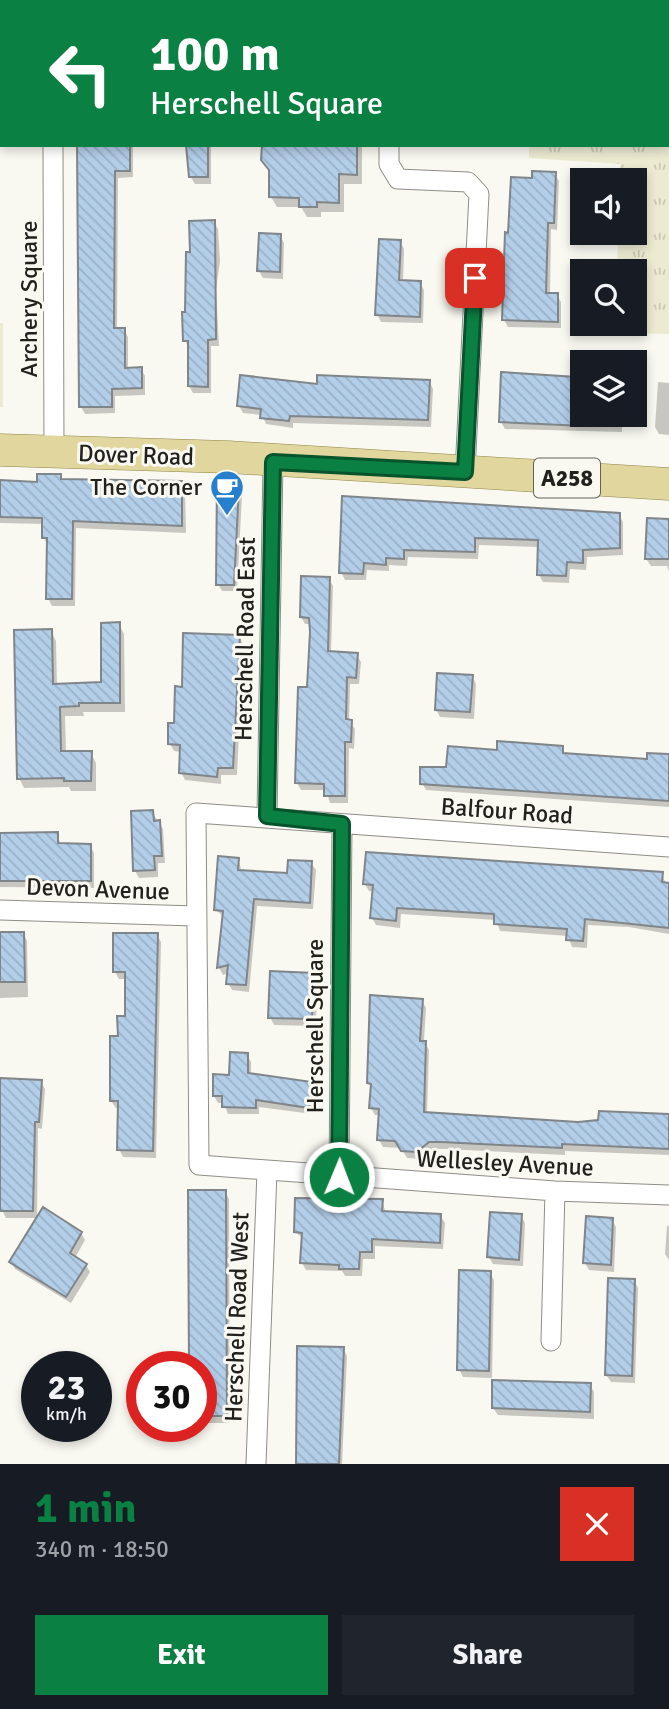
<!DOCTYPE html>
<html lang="en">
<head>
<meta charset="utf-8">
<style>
  :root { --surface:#171b24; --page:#20242c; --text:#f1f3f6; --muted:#9ea1a6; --accent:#0b8043 }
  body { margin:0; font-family:Signika,sans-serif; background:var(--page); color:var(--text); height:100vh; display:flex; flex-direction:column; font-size:26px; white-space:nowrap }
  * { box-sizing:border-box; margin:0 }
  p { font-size:23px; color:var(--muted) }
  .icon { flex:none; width:38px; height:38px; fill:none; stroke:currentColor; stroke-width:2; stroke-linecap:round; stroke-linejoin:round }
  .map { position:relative; height:1464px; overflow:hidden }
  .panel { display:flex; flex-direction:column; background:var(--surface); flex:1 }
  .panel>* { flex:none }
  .guide { position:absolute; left:0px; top:0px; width:670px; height:147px; box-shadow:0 4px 10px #0003; background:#0b8043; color:#fff; overflow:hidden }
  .controls { position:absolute; left:570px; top:168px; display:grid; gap:14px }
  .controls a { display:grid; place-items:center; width:77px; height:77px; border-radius:0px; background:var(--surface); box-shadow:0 4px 10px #0003; font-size:35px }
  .speed { position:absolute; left:21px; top:1351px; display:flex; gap:14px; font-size:35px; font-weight:700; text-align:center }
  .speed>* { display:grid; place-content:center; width:91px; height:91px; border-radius:50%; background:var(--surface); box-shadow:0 4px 10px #0003; line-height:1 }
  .speed small { font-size:18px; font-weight:400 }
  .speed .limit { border:10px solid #d22; background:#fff; color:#111 }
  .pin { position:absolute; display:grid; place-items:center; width:60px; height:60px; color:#fff; margin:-30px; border-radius:14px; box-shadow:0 4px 10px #0006 }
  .me { position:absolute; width:77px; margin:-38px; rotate:1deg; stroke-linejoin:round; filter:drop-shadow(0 0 5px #0008) }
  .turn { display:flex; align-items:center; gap:24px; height:147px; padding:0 35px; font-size:32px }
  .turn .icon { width:91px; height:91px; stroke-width:2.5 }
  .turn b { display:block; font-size:49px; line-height:60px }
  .round { display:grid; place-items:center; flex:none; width:74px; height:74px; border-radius:0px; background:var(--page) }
  .headline { display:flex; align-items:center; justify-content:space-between; height:119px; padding:0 35px }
  h1 { font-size:42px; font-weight:700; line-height:52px; color:var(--accent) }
  .primary-button { display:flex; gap:14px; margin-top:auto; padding:14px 35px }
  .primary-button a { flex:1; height:80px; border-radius:0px; background:var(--accent); color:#fff; font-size:28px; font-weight:700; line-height:80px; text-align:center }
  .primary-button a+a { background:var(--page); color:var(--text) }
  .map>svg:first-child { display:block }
  .grass { fill:url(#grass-tufts) }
  .pitch { fill:#edead2 }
  .shadow { fill:#0003 }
  .building { fill:url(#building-back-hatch); stroke:#80858a; stroke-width:2 }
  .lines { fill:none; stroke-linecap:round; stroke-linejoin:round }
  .minor-casing { stroke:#8e8d86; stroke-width:21 }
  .primary-casing { stroke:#908547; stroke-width:33 }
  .minor { stroke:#fff; stroke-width:19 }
  .primary { stroke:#e0d69e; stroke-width:32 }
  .route-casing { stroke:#07532c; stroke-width:18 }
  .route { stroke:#0b8043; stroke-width:12 }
  .labels { text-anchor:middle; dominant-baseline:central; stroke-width:6; stroke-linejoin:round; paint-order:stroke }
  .shield { fill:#f9f8f1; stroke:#62625d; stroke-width:2 }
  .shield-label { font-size:23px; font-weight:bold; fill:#22211e }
  .street-label { font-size:24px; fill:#22211e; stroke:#f9f8f1 }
  .poi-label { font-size:24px; fill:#22211e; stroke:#f9f8f1; text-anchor:end }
</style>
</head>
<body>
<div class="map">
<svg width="669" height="1464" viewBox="0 0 669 1464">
  <defs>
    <pattern id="grass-tufts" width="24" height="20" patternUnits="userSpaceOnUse" patternTransform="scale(1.75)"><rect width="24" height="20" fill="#edead2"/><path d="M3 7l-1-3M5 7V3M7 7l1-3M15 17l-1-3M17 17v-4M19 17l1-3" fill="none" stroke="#cbc8b4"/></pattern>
    <pattern id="building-back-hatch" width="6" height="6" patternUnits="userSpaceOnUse" patternTransform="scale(1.75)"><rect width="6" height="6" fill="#b3cee9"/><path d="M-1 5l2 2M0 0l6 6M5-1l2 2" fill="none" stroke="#9ab1c7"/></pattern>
  </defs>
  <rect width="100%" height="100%" fill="#f9f8f1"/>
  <!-- grass -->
  <path class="grass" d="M532,0h137v334l-53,-1v-9h19v-53h-18l1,-38h17v-53h-15v-16l-91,-6v-13h139v-143z"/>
  <!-- pitch -->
  <path class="pitch" d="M0,323h3v84h-3z"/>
  <!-- shadow -->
  <path class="shadow" d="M294,0h54v2h-54z
    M422,0h48v2h-47z
    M79,145h54v32l-15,1 -1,152h7l4,7v32h13l4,7v19l-30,1v17l-30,1 -4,-7z
    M188,145h23v39h-16l-5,-8z
    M263,145h99v39h-18v28h-23v5h-14l-6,-10h-24l-6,-10v-24z
    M555,174l4,7 -2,49 -6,-1 -1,66h7l4,7v26l-53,-1 -4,-7 6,-86 23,-54z
    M214,222l4,7 2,32 -4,29 3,56h-8v47h-18l-4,-7 -1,-39 -3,-7 7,-87z
    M280,236l4,7 -1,36 -20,-1 -4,-7z
    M400,241l4,8 -1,33 17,1 4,7 -1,33 -42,-1 -4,-8z
    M575,379l4,7 4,29h39v17l-117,-3 -4,-7z
    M429,381l4,8 -2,38 -138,-4v5l-27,-4 -4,-9 -19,-2 -4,-7 80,-20z
    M658,382l11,1v52l-10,-1 -4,-7z
    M60,476l3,5 118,2 4,7 1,43 -110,-5 -1,78h-23l-4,-8v-52l-4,-8v-14l-44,-1v-41l39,2z
    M238,488l4,7 -5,96h-15l-4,-7z
    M344,498l275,17 4,7v33l-36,2 -1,13 -16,-1 -1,14 -26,-1 -4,-7 1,-28 -61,-2 -1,14 -70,-2 -1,9 -18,-1v6l-22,-1 -1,10h-21l-4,-8z
    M669,521v50l-2,-5h-16l-5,-7z
    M329,579l4,7 -2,67 25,1 5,8 -2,22h-9l-1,37 6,8 -1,20 -5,-1 -1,55h-18l-4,-13h-25l-4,-7 11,-94 3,-65h-6l-4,-7z
    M119,624l5,10 1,78h-42l1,4h-19l1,37h25l5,10v28h-25l-2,-4 -45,1 -5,-10 32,-147 5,10 1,44 46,-1z
    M239,637l4,7 -6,131h-16v9l-36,-4 -4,-8v-20l-7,-1 -4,-7 14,-56z
    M472,676l4,8 -2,35 -34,-2 -4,-8z
    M562,748l4,7 103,33v19l-243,-17 -4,-7 26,-14z
    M152,812l11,17 2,34h-7v14l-19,1 -4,-7z
    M0,834h57l4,11h29l4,8v35l-94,-1z
    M238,859l4,13 47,3 22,-12 5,7 -3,39 -56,-3 -8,86 -17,-2 -4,-7 1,-10 -6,2 -4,-7 5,-51 -8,-7z
    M662,874l4,10h3v50l-40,-7 -41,-2 -1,23 -15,-1 -4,-11 -68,-5 -4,-11 -95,-6 -1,14 -24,-3 -4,-7 2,-26 -5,-1 -4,-7z
    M23,933l4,8 1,56 -28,1v-64z
    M114,935h43l4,7 -5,216 -33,-1 -4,-8 1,-41h-4l-5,-7 9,-63 7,-20 -1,-39h-7l-4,-7z
    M313,974l4,8 -1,44 -42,-1 -4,-8z
    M422,1001l4,7 -2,33 5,9 -2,64 151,9 22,-1v-9l69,1v41l-104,-4v4l-119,-6h-12l-13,10 -14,-1 -6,-10 -18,-1 -4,-7 1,-25h-5l-4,-7z
    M247,1055l4,7v13l60,8 4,7 -3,24 -53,-7v7h-31l-4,-11h-6l-4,-7z
    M0,1079l41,3 4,7 -3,40 -4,-1 -1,90h-31l-4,-8z
    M225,1192l4,7 1,224h-29v-56z
    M382,1201l4,12 54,2 5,8 -2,26 -68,-3v13h-12l-1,17h-17l-3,-5 -36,-1 -4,-7 1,-24 -7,-7z
    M521,1216l4,7 -2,43 -30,-2 -4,-7z
    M612,1220l4,7 -2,45 -25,-2 -4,-7z
    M667,1226h2v34l-4,-6z
    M81,1233l4,7 -10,18 11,7 4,7 -19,31 -56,-34 -4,-7z
    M490,1273l4,7 -2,98 -29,-1 -4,-8z
    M634,1280l4,8 -3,95 -24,-1 -5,-7z
    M343,1348l4,8 -5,108h-45z
    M590,1385l4,7v27l-96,-4 -5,-7z"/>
  <!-- building -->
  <path class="building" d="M77,145h53v26h-15l-1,157h11v40l17,-1v21l-30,1v18h-33z
    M186,145h22v32h-19z
    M262,145h95v30l-18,-1v29l-22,-1v5h-18v-9l-30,-1v-27l-8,-10z
    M532,171l24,1 -2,51h-6l-2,70h12v29l-56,-2 3,-88 3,1 3,-56 21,1z
    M215,220l1,119 -8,1v47l-20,-1v-45h-5l-1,-29h3l1,-60h4l-1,-31z
    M259,233l22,1 -1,38 -23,-1z
    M379,239l22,1 -2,40 22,1 -1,36 -45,-2z
    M501,372l75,5 -1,15h8v34l-84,-4z
    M240,375l77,9v-9l113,5 -2,40 -138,-4 -1,5 -29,-3 1,-9 -24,-3z
    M37,474h24v5l121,2v45l-109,-5 -1,78h-26l1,-61h-5v-20l-42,-1v-37l37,2z
    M217,478l16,3 6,6 -5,98h-18z
    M342,496l278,17v35l-37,2v13l-16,-1 -1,14 -29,-1 1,-35 -63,-2v14l-71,-2v9l-18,-1v7l-22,-2 -1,11 -24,-1z
    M647,518l22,1v40h-24z
    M301,576l29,1 -2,74 30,2 -2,25 -9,-1 -1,42 6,1 -1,22h-6v54h-21v-12l-29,-1 3,-96h9l3,-55 -1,-14 -9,-1z
    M120,622v81h-41v3l-19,1 1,44h31l-1,30h-27v-3l-47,1 -3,-149 38,-1 1,55 48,-2v-59z
    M183,633l57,2 -7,133h-15l-1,9 -38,-4 1,-28 -12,-1v-21h6l1,-37 7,1z
    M437,673l36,2 -3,37 -35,-2z
    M497,741l66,5v7l84,6v-6l22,1v47l-249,-17v-17h26l2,-21 49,4z
    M153,810l1,11 6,-1 2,36h-8l1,14 -22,1 -2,-60z
    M58,832v11l33,1v37h-91v-48z
    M366,852l297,20 -1,10 7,1v45l-84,-9 -2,22 -17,-1 1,-11 -73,-5v-10l-97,-6 -1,13 -26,-3 3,-33 -10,-1z
    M218,856l21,2 -1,12 49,3 1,-13 24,1 -2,42 -56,-4 -8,86 -20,-1 2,-19 -11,3 6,-57 -9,-1z
    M0,932h24l1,50h-25z
    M113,933h45l-5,218 -36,-1 1,-49h-8v-65h8l-1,-20h8v-44h-12z
    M270,971l44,2 -2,46 -44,-1z
    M370,995l53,4 -3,42h6l-2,71 154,10 20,-2 1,-9 70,3v35l-107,-5v4l-121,-6h-12l-12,10 -16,-1 -6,-10 -18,-1 2,-31 -10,-1 2,-24 -4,-1z
    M230,1052l18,1v20l64,9 -3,26 -53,-8v8l-34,-1v-11h-9v-22l16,1z
    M0,1078l42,2 -3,42h-4l-2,89h-33z
    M188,1190h38l1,226h-26v-49h-12z
    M295,1198l88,1 -1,12 59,3 -1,29 -68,-4v13h-12l-1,17h-20v-4l-39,-2 2,-30 -8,-1z
    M43,1207l39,25 -12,21 17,11 -21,33 -57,-35z
    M490,1212l32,2 -3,46 -32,-3z
    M586,1216l27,2 -2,47 -28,-2z
    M459,1270l32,1 -2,100 -32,-1z
    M608,1278l27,1 -3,97 -27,-1z
    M297,1346l47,1 -5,117h-43z
    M492,1380l99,3 -1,29 -98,-4z"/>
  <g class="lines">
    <!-- minor casing -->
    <g class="minor-casing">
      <path id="minor" d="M53,0v2
        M390,2v-2
        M53,145l1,307
        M389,145v19l9,15 70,3 11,12 -14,278
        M267,816l6,-354
        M669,847l-473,-34 3,352 356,26 114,4
        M0,910l195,6
        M339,1177l3,-353
        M551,1341l4,-150
        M256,1464l11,-293"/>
    </g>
    <!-- primary casing -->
    <g class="primary-casing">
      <path id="primary" d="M0,450l228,7 441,27"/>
    </g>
    <!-- minor -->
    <use href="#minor" class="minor"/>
    <!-- primary -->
    <use href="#primary" class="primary"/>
  </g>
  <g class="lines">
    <!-- route casing -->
    <g class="route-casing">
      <path id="route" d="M339,1177l3,-353 -75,-8 6,-354 192,10 10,-194"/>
    </g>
    <!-- route -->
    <use href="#route" class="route"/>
  </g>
  <!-- icons -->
  <defs>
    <g id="cafe-pin" transform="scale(1.75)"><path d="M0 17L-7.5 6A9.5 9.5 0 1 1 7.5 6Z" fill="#2680cd" stroke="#f9f8f1"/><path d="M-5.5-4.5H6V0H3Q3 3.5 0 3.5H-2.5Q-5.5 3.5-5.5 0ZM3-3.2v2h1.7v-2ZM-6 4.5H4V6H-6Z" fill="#fff"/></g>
  </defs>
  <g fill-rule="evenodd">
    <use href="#cafe-pin" x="227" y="487"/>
  </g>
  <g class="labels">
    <!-- shield labels -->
    <rect class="shield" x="534" y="458.5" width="66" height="39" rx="5"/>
    <g class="shield-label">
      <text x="567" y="478">A258</text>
    </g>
    <!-- street labels -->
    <g class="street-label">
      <text transform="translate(29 299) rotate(-90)">Archery Square</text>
      <text transform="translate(136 455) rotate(2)">Dover Road</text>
      <text transform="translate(245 639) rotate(-89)">Herschell Road East</text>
      <text transform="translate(507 811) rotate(4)">Balfour Road</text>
      <text transform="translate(98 889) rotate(2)">Devon Avenue</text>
      <text transform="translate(315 1026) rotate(-90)">Herschell Square</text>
      <text transform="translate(505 1163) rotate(3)">Wellesley Avenue</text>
      <text transform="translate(237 1317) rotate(-88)">Herschell Road West</text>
    </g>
    <!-- poi labels -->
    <g class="poi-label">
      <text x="202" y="487">The Corner</text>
    </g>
  </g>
</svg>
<div class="controls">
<a><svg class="icon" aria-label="sound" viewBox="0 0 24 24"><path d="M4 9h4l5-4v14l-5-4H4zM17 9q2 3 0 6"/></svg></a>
<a><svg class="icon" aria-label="search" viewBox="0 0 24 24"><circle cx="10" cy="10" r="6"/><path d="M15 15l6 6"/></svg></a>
<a><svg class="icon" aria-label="layers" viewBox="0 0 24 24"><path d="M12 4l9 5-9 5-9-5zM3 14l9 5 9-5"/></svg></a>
</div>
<div class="speed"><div>23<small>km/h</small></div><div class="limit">30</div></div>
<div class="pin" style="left:475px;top:278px;background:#d93025"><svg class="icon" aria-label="arrive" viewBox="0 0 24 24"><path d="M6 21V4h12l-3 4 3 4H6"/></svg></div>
<svg class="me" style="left:339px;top:1177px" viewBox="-20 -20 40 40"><circle r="17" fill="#0b8043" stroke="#fff" stroke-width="3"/><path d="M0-11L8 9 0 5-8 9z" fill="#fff"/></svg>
<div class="guide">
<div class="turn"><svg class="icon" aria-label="left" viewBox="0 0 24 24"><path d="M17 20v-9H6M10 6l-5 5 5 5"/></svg><div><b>100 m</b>Herschell Square</div></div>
</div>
</div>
<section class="panel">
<div class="headline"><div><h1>1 min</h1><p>340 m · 18:50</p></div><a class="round" style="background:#d93025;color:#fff"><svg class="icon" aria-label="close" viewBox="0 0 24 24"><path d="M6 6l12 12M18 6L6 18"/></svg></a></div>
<div class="primary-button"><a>Exit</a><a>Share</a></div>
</section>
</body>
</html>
